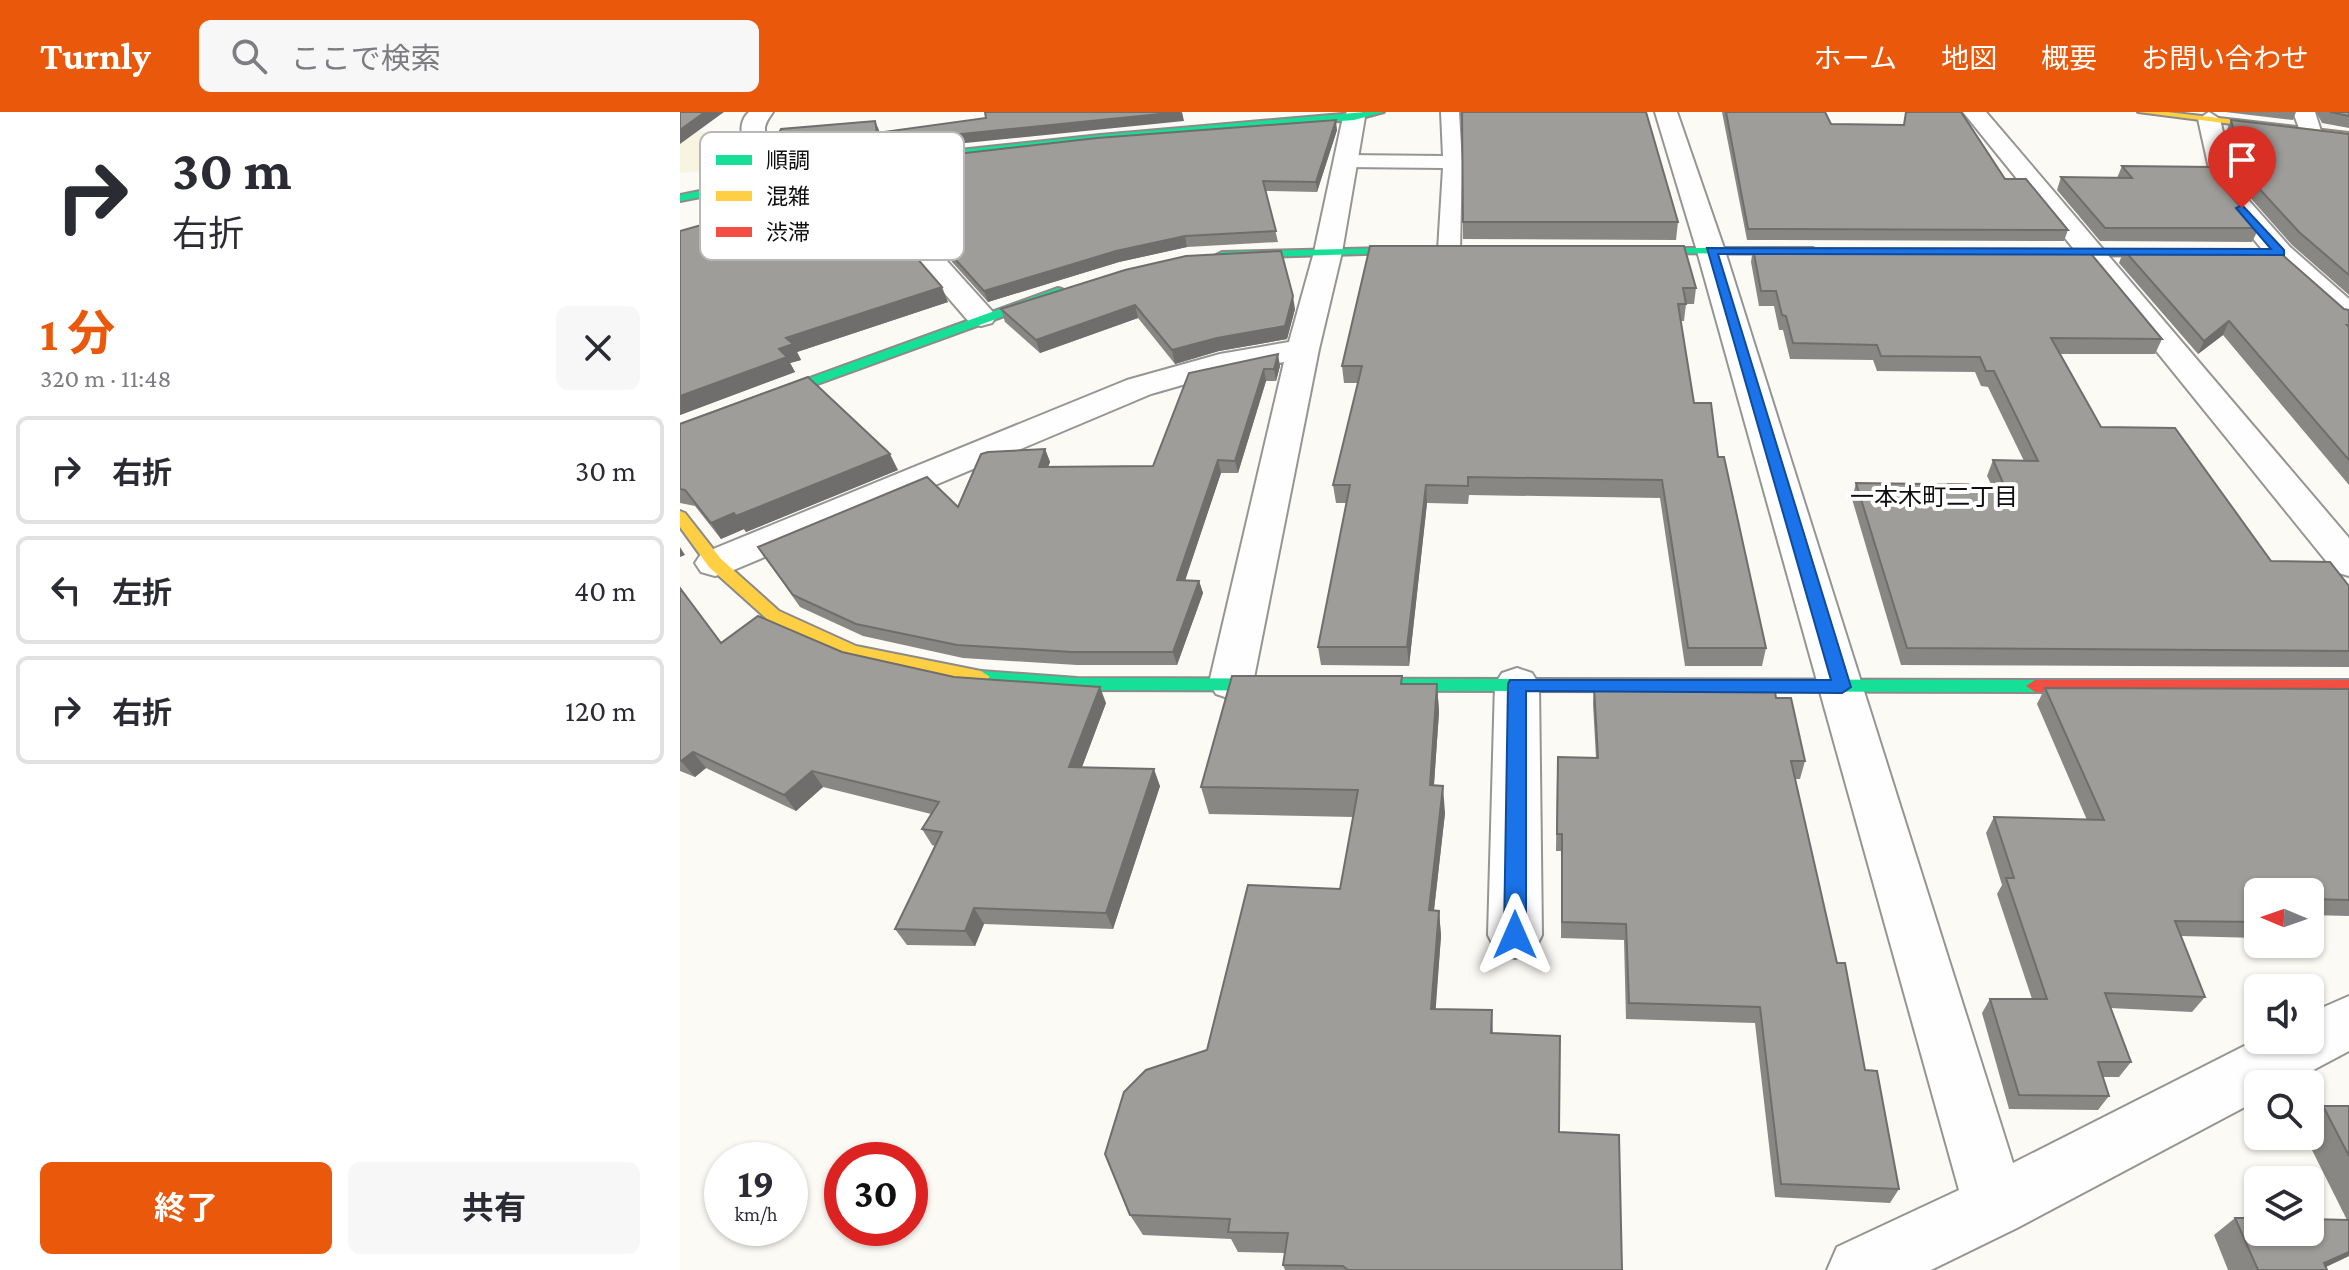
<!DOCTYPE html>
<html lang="ja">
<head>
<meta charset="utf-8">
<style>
  :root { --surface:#fff; --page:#f7f7f7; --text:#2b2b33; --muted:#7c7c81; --line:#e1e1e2; --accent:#ea580c }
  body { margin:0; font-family:"Crimson Pro","Noto Sans JP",serif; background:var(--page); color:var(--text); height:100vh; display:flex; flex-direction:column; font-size:30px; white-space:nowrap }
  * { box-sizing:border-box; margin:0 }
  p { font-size:26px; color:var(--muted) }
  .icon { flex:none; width:44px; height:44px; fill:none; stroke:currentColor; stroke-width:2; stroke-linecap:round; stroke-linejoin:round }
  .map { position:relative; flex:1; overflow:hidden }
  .panel { display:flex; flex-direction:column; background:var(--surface); width:680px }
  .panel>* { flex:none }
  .banner { background:#fff; color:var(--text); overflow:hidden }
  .needle { width:52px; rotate:272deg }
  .fabs { position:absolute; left:1564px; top:766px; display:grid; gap:16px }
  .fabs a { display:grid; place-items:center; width:80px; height:80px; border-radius:12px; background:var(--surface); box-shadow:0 2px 6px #0004; font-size:40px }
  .speed { position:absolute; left:24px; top:1030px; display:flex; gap:16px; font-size:40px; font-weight:700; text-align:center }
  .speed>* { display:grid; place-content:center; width:104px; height:104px; border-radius:50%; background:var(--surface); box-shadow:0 2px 6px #0004; line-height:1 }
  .speed small { font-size:20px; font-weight:400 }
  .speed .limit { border:12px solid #d22; background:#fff; color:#111 }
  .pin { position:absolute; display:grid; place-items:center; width:68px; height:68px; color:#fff; margin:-82px -34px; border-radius:50% 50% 50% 0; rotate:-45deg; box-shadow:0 0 8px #0007 }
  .pin .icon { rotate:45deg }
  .me { position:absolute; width:88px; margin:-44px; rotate:0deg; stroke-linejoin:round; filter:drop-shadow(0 0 6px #0008) }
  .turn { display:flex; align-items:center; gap:28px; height:168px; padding:0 40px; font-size:36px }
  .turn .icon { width:104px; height:104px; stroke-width:2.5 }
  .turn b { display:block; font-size:56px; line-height:68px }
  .round { display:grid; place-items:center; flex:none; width:84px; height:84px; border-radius:12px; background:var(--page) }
  .summary { display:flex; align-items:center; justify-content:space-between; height:136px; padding:0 40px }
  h1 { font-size:48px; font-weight:700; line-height:60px; color:var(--accent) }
  .cta { display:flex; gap:16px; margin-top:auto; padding:16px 40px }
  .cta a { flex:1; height:92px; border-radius:12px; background:var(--accent); color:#fff; font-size:32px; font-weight:700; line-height:92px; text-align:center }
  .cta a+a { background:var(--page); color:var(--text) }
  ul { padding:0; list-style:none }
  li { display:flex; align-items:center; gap:24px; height:108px; margin:0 16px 12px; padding:0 24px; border:4px solid var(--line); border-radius:12px }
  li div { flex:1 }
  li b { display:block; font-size:30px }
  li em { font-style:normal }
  header { display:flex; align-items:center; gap:48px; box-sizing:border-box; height:112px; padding:0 40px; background:var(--accent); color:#fff }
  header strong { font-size:38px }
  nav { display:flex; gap:44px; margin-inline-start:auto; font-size:28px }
  .search { width:560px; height:72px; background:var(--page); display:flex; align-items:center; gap:20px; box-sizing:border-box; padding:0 28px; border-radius:12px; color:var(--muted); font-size:30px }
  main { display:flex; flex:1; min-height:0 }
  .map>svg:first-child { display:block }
  .farmland { fill:#f7f5e2 }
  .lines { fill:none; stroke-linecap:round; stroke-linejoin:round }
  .lane-casing { stroke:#959593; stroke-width:4 }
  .street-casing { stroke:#959593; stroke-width:4 }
  .fast-casing { stroke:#8c8b89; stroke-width:4 }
  .slow-casing { stroke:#8c8b89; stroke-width:4 }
  .jam-casing { stroke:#8c8b89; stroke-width:4 }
  .lane { fill:#fefefe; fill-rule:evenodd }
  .street { fill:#fefefe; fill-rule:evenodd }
  .fast { fill:#16e098; fill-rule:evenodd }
  .slow { fill:#ffcf43; fill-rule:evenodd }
  .jam { fill:#f24e42; fill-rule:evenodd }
  .wall { fill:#898784 }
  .shaded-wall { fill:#6f6e6c }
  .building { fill:#9f9d9a; stroke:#6f6e6c; stroke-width:2 }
  .route { fill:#1a73e8; stroke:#114b97; stroke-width:2 }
  .labels { text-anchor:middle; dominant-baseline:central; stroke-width:8; stroke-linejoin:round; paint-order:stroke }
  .neighbourhood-label { font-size:24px; fill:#0f0f0f; stroke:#fff }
  .key { fill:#fff; stroke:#b7b7b7; stroke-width:2 }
  .key-label { font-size:22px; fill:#0f0f0f }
</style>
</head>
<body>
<header>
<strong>Turnly</strong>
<div class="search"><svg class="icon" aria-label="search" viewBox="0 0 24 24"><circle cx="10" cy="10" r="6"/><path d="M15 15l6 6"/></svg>ここで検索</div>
<nav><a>ホーム</a><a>地図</a><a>概要</a><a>お問い合わせ</a></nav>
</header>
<main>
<section class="panel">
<div class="banner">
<div class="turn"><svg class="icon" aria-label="right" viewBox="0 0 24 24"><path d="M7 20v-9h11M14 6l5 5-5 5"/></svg><div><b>30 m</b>右折</div></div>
</div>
<div class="summary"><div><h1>1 分</h1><p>320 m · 11:48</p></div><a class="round"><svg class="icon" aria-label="close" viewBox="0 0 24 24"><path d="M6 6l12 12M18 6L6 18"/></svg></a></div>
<ul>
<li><svg class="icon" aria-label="right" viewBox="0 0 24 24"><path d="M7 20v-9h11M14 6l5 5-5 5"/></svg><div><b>右折</b></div><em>30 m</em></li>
<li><svg class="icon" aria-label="left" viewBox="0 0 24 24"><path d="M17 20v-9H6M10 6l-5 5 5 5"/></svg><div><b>左折</b></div><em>40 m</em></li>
<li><svg class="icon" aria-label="right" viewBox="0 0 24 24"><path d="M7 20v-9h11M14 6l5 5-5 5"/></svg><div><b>右折</b></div><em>120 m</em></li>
</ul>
<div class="cta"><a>終了</a><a>共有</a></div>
</section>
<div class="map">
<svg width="1669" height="1158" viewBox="0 0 1669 1158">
  <rect width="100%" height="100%" fill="#fbfaf5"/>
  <!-- farmland -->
  <path class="farmland" d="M21,19l34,10 2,5 -25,24 -32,3v-40z"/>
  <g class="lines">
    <!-- lane casing -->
    <g class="lane-casing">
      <path id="lane" d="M761,0h18l3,50 -2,88 -11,6 -11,-6 5,-82 -97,-1 -9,-6 9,-6 97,1z"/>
    </g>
    <!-- street casing -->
    <g class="street-casing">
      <path id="street" d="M69,0h24c-8,11 -12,18 -3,30l-31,25 -12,27h-18l-4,-5 14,-30 26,-18c-6,-9 -4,-22 4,-29z
        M667,0h15l3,5 -23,135 -23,97 -66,334 -7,11 -15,5 -15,-5 -7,-11 75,-321 -60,11 -73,21 -422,178 -14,4 -14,-4 -6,-9 6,-9 426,-174 93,-26 69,-12 25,-90 29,-135z
        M975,0h22l48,139 288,912 245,-124 52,1v-27l39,-17v55l-62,33h-29v16l-241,128 -86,42h-104l10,-23 122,-57 -262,-939z
        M1283,0h23l363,426v38l-14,-4z
        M1529,0l11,7 15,66 55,62 59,52v24l-11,-3 -68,-61 -56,-68 -16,-72z
        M1613,0h22l6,19 -3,5h-16z
        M167,46l9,2 136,151 4,6 -4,6 -11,3 -11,-3 -132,-153 -3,-5 3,-5z
        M837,556l15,5 7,11 3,251 -8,16 -19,7 -19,-7 -8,-16 7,-251 7,-11z"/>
    </g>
    <!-- fast casing -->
    <g class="fast-casing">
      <path id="fast" d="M685,0h19l-30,8c-226,17 -451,37 -674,81v-6l84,-17 167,-25 169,-18z
        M749,135l4,1v4l-211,6 -6,-3 6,-3z
        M942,136h191l6,3 -6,3 -187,-1 -4,-1z
        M1346,138h254l6,3 -6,3 -250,-1 -4,-1z
        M378,176l4,1v6l-382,139v-9z
        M301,559l96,7 958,2 9,6 -9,6 -958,-2 -102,-9 -3,-4z"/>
    </g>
    <!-- slow casing -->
    <g class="slow-casing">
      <path id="slow" d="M1458,0h29l182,21v6z
        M0,399l5,2 36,46 58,52 77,35 125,25 9,6 -9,6 -135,-28 -79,-36 -58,-52 -29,-40z"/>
    </g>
    <!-- jam casing -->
    <g class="jam-casing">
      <path id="jam" d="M1355,568h314v12h-314l-9,-6z"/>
    </g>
    <!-- lane -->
    <use href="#lane" class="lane"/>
    <!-- street -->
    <use href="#street" class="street"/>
    <!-- fast -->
    <use href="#fast" class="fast"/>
    <!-- slow -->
    <use href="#slow" class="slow"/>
    <!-- jam -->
    <use href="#jam" class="jam"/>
  </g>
  <!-- wall -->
  <path class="wall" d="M1042,0h103l6,12 73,1 2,-13h55l44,67 63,51 -4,11 -317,-1z
    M1545,0h71l-3,8z
    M1636,0h33v16l-27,-5z
    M1551,8l118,14v161l-57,-50 -54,-61 -1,-4 3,-7 -7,-12 -7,-29z
    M657,18l-20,62 -51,-1 12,51 -91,5 -68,15 -131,40 -115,-128 -4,-10z
    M1442,54l95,14 42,48 -7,14 -152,-1 -43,-51 4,-13 56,1z
    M70,68l198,122 -151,50 4,8 -11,3 5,9 -115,43v-184l61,-17 -4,-9z
    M783,110h215l-2,18 -213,-1z
    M690,134l326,42 -2,16h-8l-2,17h-3l13,82 24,54 48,191 -4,18h-77l-25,-168 -191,-3 -1,9 -41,-1 -18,163 -88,-1 -3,-18 28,-144h-10l-3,-18 25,-102h-14l-2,-17z
    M1073,136l409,91 -7,15h-95l41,73 170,134 78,25v81l-448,-2 -49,-166 4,-16 135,1 -4,-8 6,-16 31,1 -36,-74 -7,-1 -6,-14 -98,-1 -4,-11 -83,-1 -7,-29h-4l-5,-24h-15l-8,-44z
    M1444,138l225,60v175l-126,-150 -25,19 -79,-91z
    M445,158l170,39 -8,30 -68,12 -44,13 -37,-46 -98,35 -35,-31 -4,-13z
    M600,254l-4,15h-10l-28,92h-17l-36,107 14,1 4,12 -26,72h-100l-114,-7 -100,-22 -63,-29 -42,-60 200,-40 87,-58 5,13 -2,5 105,-1 36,-93z
    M0,312l218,46 -152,62 -2,-3 -23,10 -26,-33 -15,-3z
    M0,476l41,55 121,9 112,25 152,26 -24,64 78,19 -47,143 -129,-5 -9,22 -68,-1 -12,-16 40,-83 -3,-1 -10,-16 9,-15 -108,-27 -27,24 -90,-43 -11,9 -15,-6z
    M723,572h34l2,28 -5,73 11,28 -11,97 5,1 2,25 -6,73 57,1 1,23 66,99 63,138h-337l-2,-5 2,-12 -47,-1 -7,-13 -88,-4 -13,-20 77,-165 133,-161 13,-72 -144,-3 -8,-27z
    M914,574l182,12 29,63 -5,18h-5l42,184 28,107 34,119 -9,14 -115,-6 -20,-174 -129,-4 -2,-79 -63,-2v-87h-5l1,-76 39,-17 -3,-54z
    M1365,576l304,1v227l-39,-1v-23h-52v46l-77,-2 24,61 -13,15 -82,-4 21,54 -12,15h-16l6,19 -11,14 -89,-1 -27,-96 8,-14h42l-35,-105 5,-9 -16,-52 8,-16 93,3 -50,-116z
    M1643,994h26v150l-23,11 1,3h-99l-14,-35 21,-17 112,2 -42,-84h5v-18z"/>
  <!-- shaded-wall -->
  <path class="shaded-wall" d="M25,0h19l-44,32v-14z
    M502,0l2,9 -338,34 -78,15 -4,-9 113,-28 -2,-12 4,9 2,12z
    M656,8l1,10 -20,62 -1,-10z
    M505,124l2,11 -68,15 -131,40 -4,-11 132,-40z
    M262,175l6,15 -151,50 4,8 -11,3 5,9 -115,43v-19l99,-47 7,-11z
    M613,184l2,13 -8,30 -68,12 -44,13 -3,-14z
    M455,193l3,13 -98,35 -4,-13z
    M1549,209l-6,14 -25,19 6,-13z
    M598,242l2,12 -4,15 -2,-12z
    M584,257l2,12 -28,92 -3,-12z
    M365,337l5,13 -7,17 -4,-12z
    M210,342l8,16 -152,62 -10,-16z
    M538,348l3,13 -40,120 -4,-13z
    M746,373l1,18 -18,163 -2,-19z
    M54,401l10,16 -23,10 -10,-16z
    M0,435l5,8 -5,2z
    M519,469l4,12 -26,72 -4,-13z
    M757,572l2,28 -7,100 -2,-27z
    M420,575l6,16 -30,80 -7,-16z
    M13,640l13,16 -11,9 -14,-16z
    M474,657l6,17 -47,143 -7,-16z
    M132,659l11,16 -27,24 -12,-16z
    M763,674l2,27 -14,123 -2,-26z
    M294,796l10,16 -9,22 -10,-15z
    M759,799l2,25 -7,97 -3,-24z
    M1669,1140v4l-30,14 5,-7z"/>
  <!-- building -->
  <path class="building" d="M0,0h25l-25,18z
    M305,0h195l-337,34 -79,15 17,-32 94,-8 2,12 109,-15z
    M782,0h184l32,110h-215z
    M1046,0h99l6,12 73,1 2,-13h55l44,67h21l42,51 -320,-1z
    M1650,0h19v4z
    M656,8l-20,62 -53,-1 13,50 -91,5 -69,15 -132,40 -115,-127 228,-26z
    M1551,8l118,14v141l-50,-43 -56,-61 -1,-3h9l-13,-19z
    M156,53l106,122 -156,51 7,6 -14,5 8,8 -107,39v-165l92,-26h-35l13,-25z
    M1442,54l92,1 3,13 42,48h-154l-44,-51 71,1z
    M690,134h314l12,42h-13l3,16h-8l16,99h17l7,54h6l42,191h-78l-26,-168 -194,-3v9l-42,-1 -19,162h-89l32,-162h-17l29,-119h-20z
    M1073,136l334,1 75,90 -111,-1 50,89 74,1 96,133 59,1 19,24v65l-442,-3 -51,-165 148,2 -11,-25 45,1 -44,-90h-8l-6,-14 -99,-1 -4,-11 -84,-2 -7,-27 -4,-1 -6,-24h-15z
    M1444,138l154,1 66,58 5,1v15h-2l2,2v133l-120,-139 -25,20z
    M601,139l12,45 -8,30 -68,12 -45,12 -37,-45 -99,35 -35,-31 124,-39 61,-14z
    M598,242l-4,15h-10l-29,92 -17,-1 -41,120 22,1 -26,71h-101l-115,-7 -101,-21 -63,-29 -35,-48 169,-70 31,30 23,-53 7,-2 57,-3 -6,18 114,-1 36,-93z
    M128,265l82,77 -154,62 -2,-3 -23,10 -26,-33 -5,-1v-65z
    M0,476l41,55 37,-27 84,36 112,25 146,10 -31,80 85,2 -48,144 -132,-5 -9,23 -70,-2 47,-97 -20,-3 17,-27 -127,-31 -28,24 -91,-43 -12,9 -1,-1z
    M552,564h170l-1,8h36l-7,101 13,1 -14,124 10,1 -8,98 61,1 -1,23 69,3 -1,96 60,3 3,135h-274l-5,-4 -60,-1 5,-32 -60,-1 2,-13 -100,-4 -25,-61 19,-62 22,-22 61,-20 41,-165 92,4 18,-99 -157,-3z
    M914,574h180l2,12h15l14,63h-14l46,202h8l20,107 12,1 22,118 -118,-5 -21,-177 -131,-4 -3,-79 -64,-2v-88h-5l1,-77 40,1z
    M1365,576l304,1v211l-39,-1v-7h-52v30l-83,-1 30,76 -100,-4 26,69h-33l11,34 -90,-1 -29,-96h57l-41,-121h8l-20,-61 110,3z
    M1643,994h26v50z
    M1555,1106h23v14h52v-13l39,1v32l-25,11 3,7h-69z"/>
  <!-- route -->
  <path class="route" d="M1562,93l42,45v5l-566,-1 133,433 -9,6 -316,-2v244l-3,7 -8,3 -8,-3 -3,-7 4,-251 2,-4h321l-124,-432 564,1 -35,-41z"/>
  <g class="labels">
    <!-- neighbourhood labels -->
    <g class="neighbourhood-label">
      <text x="1254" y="384">一本木町二丁目</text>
    </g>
  </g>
  <!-- legend -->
  <rect x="20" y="20" width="264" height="128" rx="12" class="key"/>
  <rect x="36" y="43" width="36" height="10" fill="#16e098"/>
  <rect x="36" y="79" width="36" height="10" fill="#ffcf43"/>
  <rect x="36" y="115" width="36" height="10" fill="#f24e42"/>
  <g class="key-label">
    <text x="86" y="56">順調</text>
    <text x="86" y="92">混雑</text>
    <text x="86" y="128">渋滞</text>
  </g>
</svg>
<div class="fabs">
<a><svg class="needle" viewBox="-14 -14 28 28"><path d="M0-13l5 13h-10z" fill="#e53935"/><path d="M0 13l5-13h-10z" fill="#7c7c81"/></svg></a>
<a><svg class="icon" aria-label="sound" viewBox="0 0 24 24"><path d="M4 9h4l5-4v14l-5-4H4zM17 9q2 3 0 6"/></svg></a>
<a><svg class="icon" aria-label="search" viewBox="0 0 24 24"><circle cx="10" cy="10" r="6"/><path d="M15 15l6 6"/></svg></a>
<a><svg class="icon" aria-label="layers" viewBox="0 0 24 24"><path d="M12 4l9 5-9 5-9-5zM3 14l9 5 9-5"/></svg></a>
</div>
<div class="speed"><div>19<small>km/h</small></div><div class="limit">30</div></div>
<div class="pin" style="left:1562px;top:96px;background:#d93025"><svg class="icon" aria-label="arrive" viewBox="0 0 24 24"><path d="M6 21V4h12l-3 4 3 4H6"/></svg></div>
<svg class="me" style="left:835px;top:823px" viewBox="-20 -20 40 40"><path d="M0-17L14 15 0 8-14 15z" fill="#1a73e8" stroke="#fff" stroke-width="4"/></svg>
</div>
</main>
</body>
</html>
